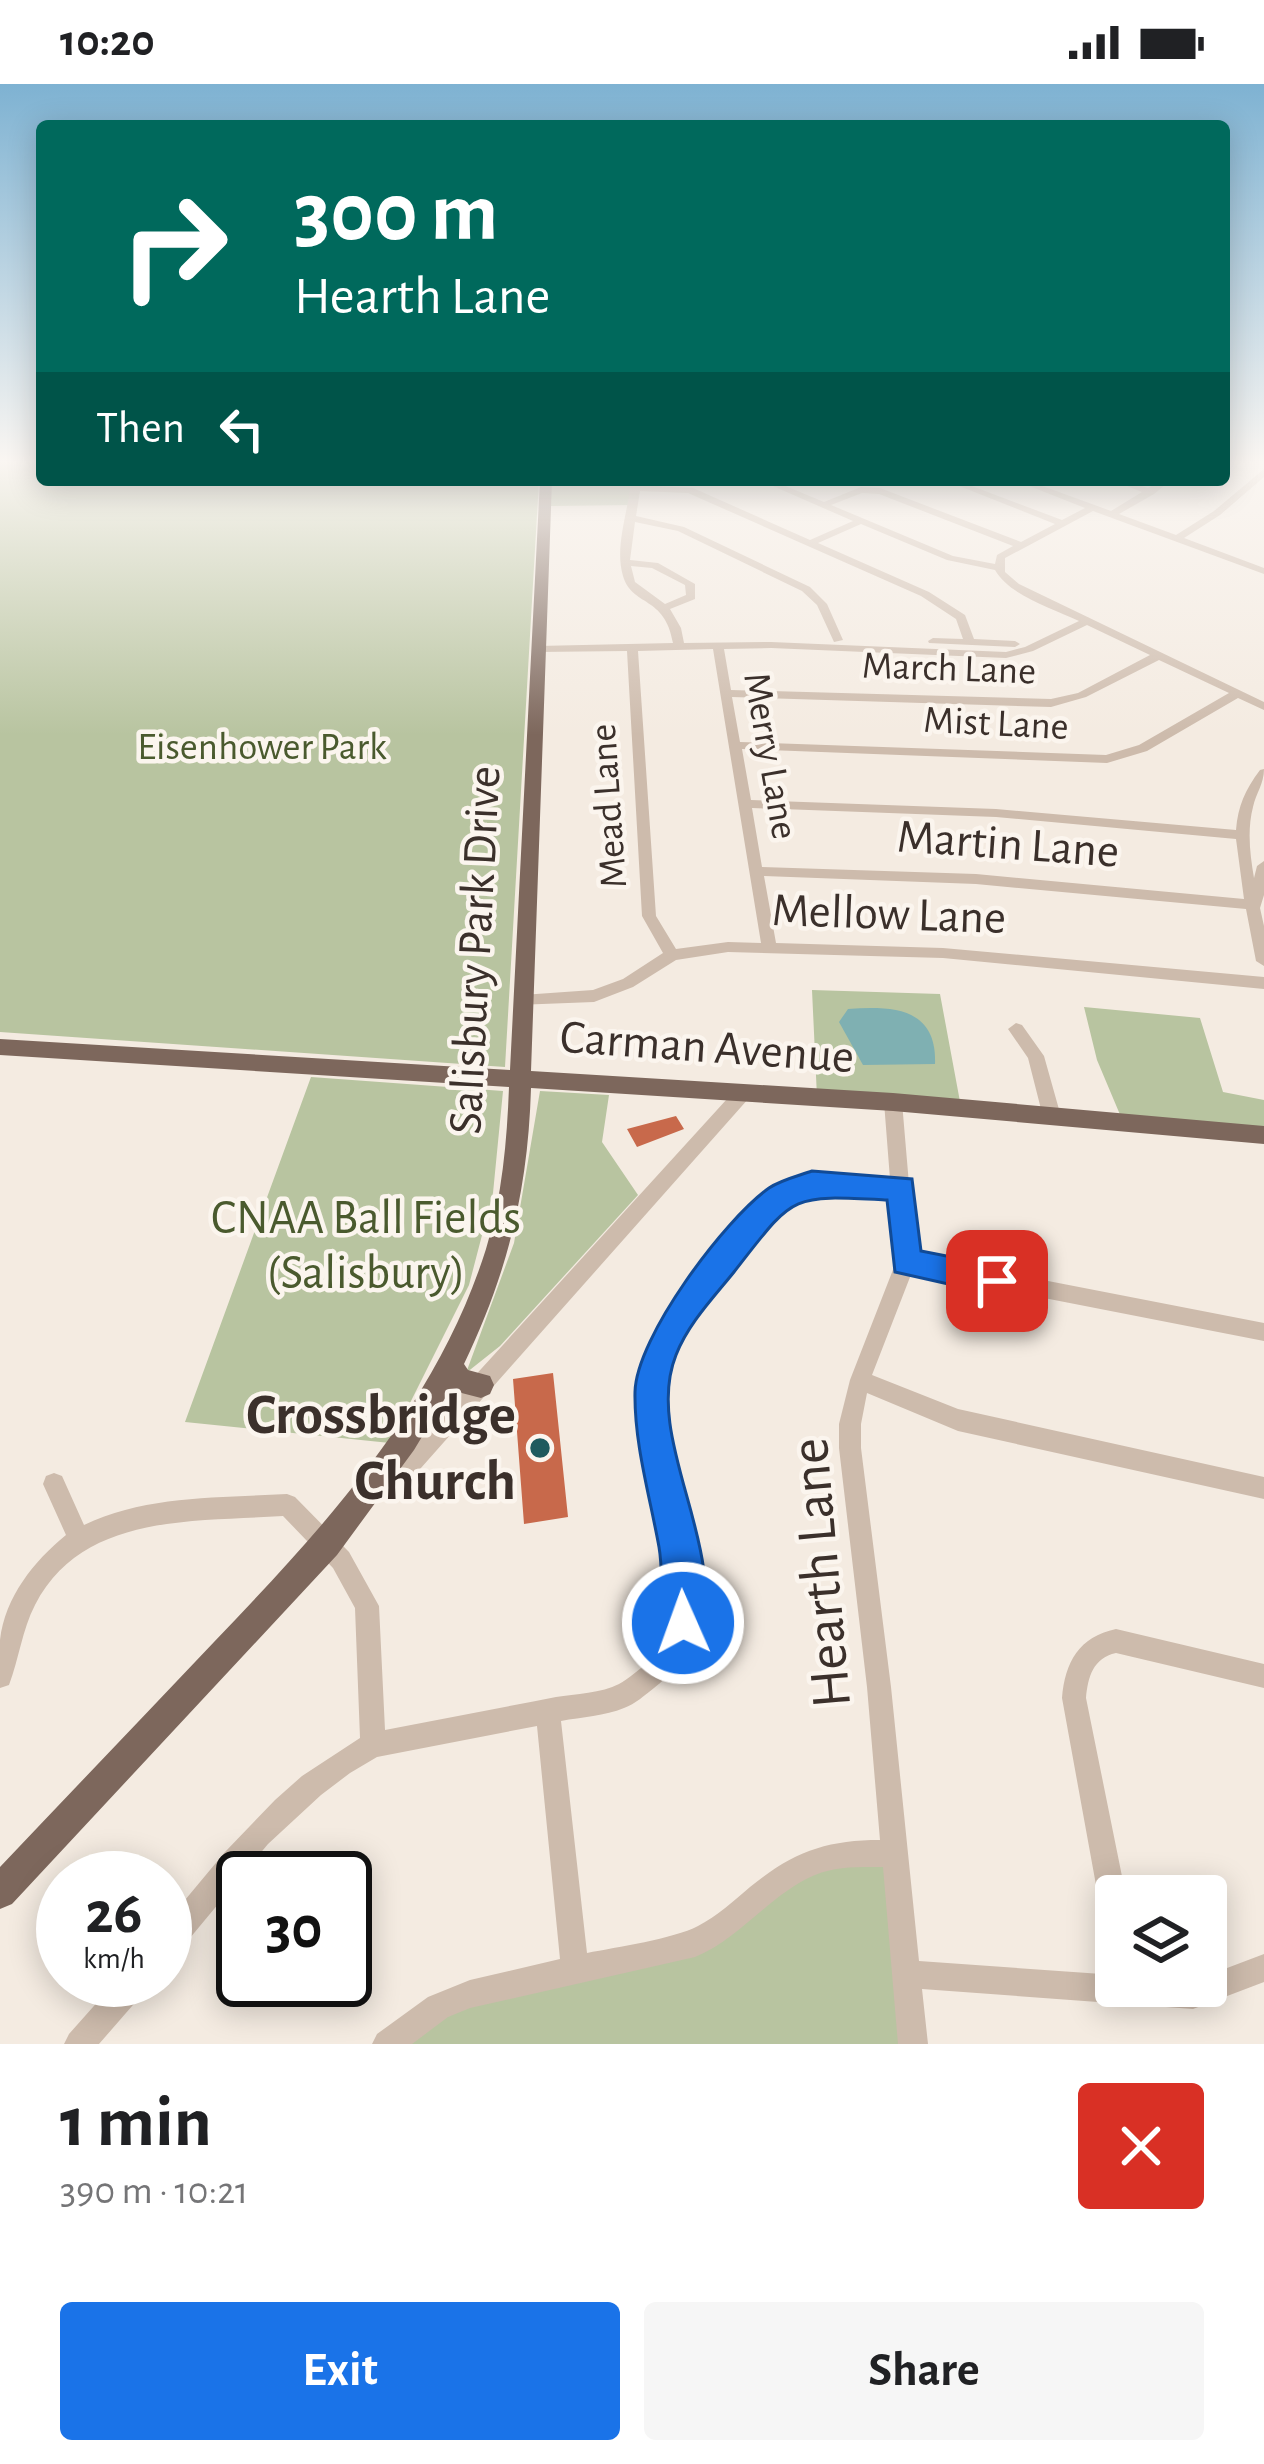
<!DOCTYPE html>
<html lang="en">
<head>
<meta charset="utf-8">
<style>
  :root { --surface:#fff; --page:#f6f6f6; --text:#202124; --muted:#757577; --accent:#1a73e8 }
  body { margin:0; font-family:"Alegreya Sans",sans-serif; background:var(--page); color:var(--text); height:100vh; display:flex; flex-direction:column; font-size:45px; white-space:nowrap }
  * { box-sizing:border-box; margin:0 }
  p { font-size:39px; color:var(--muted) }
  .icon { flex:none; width:66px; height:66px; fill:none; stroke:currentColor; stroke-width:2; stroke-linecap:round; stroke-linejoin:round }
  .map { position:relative; height:1960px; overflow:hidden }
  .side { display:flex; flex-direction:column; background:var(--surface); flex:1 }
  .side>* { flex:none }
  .hud { position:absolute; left:36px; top:36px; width:1194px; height:366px; border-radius:12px; box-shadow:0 6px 30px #0003; background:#00695c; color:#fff; overflow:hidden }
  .fabs { position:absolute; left:1095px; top:1791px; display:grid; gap:24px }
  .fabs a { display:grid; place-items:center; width:132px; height:132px; border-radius:12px; background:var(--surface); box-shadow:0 6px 30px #0003; font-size:60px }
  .speed { position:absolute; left:36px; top:1767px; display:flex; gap:24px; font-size:60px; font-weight:700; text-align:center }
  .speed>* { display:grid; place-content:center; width:156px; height:156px; border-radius:50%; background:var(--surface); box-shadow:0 6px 30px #0003; line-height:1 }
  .speed small { font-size:30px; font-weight:400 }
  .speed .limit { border:6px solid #111; border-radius:18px; background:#fff; color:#111 }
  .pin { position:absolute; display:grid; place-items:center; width:102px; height:102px; color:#fff; margin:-51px; border-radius:24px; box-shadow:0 6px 18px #0006 }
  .me { position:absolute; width:132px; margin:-66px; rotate:358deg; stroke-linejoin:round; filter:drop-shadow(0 0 9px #0008) }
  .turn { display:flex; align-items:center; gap:42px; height:252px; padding:0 60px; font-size:54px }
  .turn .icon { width:156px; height:156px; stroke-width:2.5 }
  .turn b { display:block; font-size:84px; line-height:102px }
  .then { display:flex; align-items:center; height:114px; padding:0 60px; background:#0003; gap:24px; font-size:45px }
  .round { display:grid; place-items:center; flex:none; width:126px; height:126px; border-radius:12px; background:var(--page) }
  .overview { display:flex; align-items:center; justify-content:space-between; height:204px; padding:0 60px }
  h1 { font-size:72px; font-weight:700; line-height:90px }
  .button { display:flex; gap:24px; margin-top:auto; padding:24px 60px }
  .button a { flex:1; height:138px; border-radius:12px; background:var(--accent); color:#fff; font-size:48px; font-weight:700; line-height:138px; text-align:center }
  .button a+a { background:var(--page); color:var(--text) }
  .status { display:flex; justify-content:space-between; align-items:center; height:84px; padding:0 60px; background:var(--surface); direction:ltr }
  .status svg { height:33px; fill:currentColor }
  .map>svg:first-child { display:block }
  .green { fill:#b8c4a0 }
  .water { fill:#7fb0b2 }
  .building { fill:#c8694b }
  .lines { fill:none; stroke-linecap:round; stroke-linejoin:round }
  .minor { fill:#cdbbac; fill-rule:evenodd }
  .major { fill:#7d675c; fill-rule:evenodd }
  .route { fill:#1a73e8; stroke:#114b97; stroke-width:3 }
  .poi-dot { fill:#1f5a5e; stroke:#fbf5ee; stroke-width:4.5 }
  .labels { text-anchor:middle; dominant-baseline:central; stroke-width:9; stroke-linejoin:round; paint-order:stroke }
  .far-street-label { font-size:39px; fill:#3b302b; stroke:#fbf5ee }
  .far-park-label { font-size:39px; fill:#4a5a2e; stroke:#fbf5ee }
  .street-label { font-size:48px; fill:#3b302b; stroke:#fbf5ee }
  .park-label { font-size:48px; fill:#4a5a2e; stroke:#fbf5ee }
  .near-poi-label { font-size:57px; font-weight:bold; fill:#3b302b; stroke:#fbf5ee; text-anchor:end }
  .near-street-label { font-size:57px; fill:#3b302b; stroke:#fbf5ee }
</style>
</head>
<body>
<div class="status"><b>10:20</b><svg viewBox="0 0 49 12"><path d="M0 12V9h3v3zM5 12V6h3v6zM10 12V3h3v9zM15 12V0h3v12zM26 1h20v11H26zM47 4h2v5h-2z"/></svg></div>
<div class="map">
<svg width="1264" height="1960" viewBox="0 0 1264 1960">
  <rect width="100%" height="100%" fill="#f4ebe1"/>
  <!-- green -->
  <path class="green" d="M0,376h42v20h497l-34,587 -505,-35z
    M551,396h79l2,25 -82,1z
    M812,906l128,4 21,113 -144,-10z
    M1084,923l116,11 23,74 41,8v34l-143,-17 -24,-57z
    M311,993l192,14 -10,102 -24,92 -79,158 -205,-21z
    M540,1007l69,4 -7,47 36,53 -138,151 -34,27 48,-130z
    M895,1770l18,190h-526l27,-23 281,-78 88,-63z"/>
  <!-- water -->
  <path class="water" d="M848,925c44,-3 89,-2 87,55l-72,1 -24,-43z"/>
  <!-- building -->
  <path class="building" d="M676,1032l8,13 -47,18 -10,-18z
    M553,1289l15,144 -44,7 -11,-145z"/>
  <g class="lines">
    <!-- minor -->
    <path class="minor" d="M1264,385v8l-44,38 -36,23 80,30v6l-171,-63 -88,47v14l14,12 245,118v8l-26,-12 -91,53 -40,12 -365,-14 9,51 245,9 240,21c2,-24 9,-40 24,-60l4,-1c0,15 -8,24 -11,38 -6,23 -3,48 1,71l3,-12 7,-5v34l-4,13 4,18v40l-8,-5 -10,-52 -270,-25 -212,-8 12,67 167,5 321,29v12l-321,-31 -215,-6 -52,8 -43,27 -39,15 -78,3 -2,-4 2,-4 6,-2 71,-5 30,-11 40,-26 -21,-37 -15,-265 -89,1 -6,-3 6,-3 135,-3c-8,-48 -41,-36 -50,-67 -9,-30 6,-66 8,-96h8l1,5 53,3 117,52 43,-19 -94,-41h12l53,22 37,-15 19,1 141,54 34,-18 -111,-44h12l106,40 23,-12 -71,-28h12l85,31 31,-19 -30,-12h13l23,8 13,-8h10l-17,14 -35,20 57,21 38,-24zM640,407l48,2 233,103 35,23 7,20 -30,-1 -5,3 1,2 86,4 5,-3 -5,-3 -41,-2 -9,-24 -36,-23 -111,-49 43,-19 86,36 48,10c15,26 57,38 84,51l-54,26 -19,5 -235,-10 -87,1 -3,-15 -11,-19 25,-10v-15l-37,-21 -28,-3 5,-38 43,9 124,60 15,14 17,37 9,-2 -16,-36 -17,-17 -126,-60 -48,-11zM862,409l17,1 134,52 -16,9 -2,9 -42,-8 -122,-51zM631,482l21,2 33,17 1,10 -21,9 -30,-22zM1087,541l63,30 -72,38 -27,6 -320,-9 -7,-41 47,-1 235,10 27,-7zM713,565l48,294 -33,-1 -52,7 -20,-33 -18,-265zM1159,576l70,33 -90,52 -33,10 -366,-13 -8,-45 319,10 35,-10zM752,724l244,9 240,22 8,60 -268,-25 -214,-7z
      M1016,939l6,2 22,31 16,57 -3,5h-12l-3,-5 -14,-55 -20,-29z
      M743,1002l6,2 2,5 -2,5 -344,388 -33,14 -8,-3 -3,-8 3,-8 25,-11 348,-382z
      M893,1011l6,2 3,5 13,153 349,68v18l-352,-69 -40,103 86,34 306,68v22l-306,-68 -91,-38 -6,31v24l30,239 28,274 197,14v11h90v-10l58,-22v28l-71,27 -271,-20 6,55h-30l-15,-177c-23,0 -47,-1 -68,8 -45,19 -74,63 -120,82l-225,51 -22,9 -36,27h-40l5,-10 51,-37 42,-17 90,-21 -23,-233 -160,31 -27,16 -29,22 -53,49 -93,112 -10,4v-36l60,-72 50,-52 27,-24 58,-38 -5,-130 -22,-40 -50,-52c-89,6 -201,-3 -248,89 -13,25 -16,54 -26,80l-9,3c0,-16 0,-33 0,-48 5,-43 34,-79 66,-105l-23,-51 3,-8 8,-3 8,3 22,49c63,-30 135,-27 203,-31l8,3 54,55 30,54 6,124c57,-11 114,-22 171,-33 19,-3 46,-4 63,-13 9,-5 21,-15 29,-22 62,-58 -20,-222 -1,-303 10,-44 46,-82 75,-114 12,-14 23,-30 37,-41 37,-32 86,-28 131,-25l-6,-77 3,-5zM829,1108l62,3 5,67 -46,118 -11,44v24l28,239 13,153c-54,0 -87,12 -130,47 -16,14 -33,29 -52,39 -25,13 -81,21 -111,27l-26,-232c21,-4 44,-5 63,-13 11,-4 21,-13 30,-20 97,-74 -11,-234 14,-332 9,-34 38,-65 61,-91 31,-37 49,-66 100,-73z
      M1116,1545l148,35v24l-148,-35c-23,5 -28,24 -30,45l40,198h-10v36l-10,-4 -4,-10 -40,-220c3,-36 17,-61 54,-69z
      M117,1896h33l-4,10 -47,54h-35l5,-10z"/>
    <!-- major -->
    <path class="major" d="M540,396h12l-21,591 362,22 371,33v18l-371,-33 -362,-23c-3,102 -23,184 -67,276l4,6 22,6 4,9 -4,9 -9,4 -31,-8 -36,60 -77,105 -325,349 -12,5v-42c71,-75 143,-150 214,-225 111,-116 223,-237 272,-393 16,-52 21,-108 23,-162l-509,-32v-16l510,31z"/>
  </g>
  <!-- sky -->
  <linearGradient id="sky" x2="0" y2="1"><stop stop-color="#7eb2d2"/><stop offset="0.58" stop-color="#faf6f2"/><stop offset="1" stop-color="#faf6f2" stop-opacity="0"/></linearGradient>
  <rect width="1264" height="651" fill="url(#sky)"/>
  <!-- route -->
  <path class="route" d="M812,1087l100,8 9,72 76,15 11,4 5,11 -5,10 -11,4 -102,-23 -8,-72c-99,-5 -92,-6 -153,72 -21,26 -46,52 -58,83 -34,85 56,198 21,282l-14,6 -14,-6c-10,-24 -5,-62 -10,-90 -9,-50 -25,-104 -24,-155 1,-55 90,-173 134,-204 12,-8 29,-12 43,-17z"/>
  <!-- markers -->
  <circle class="poi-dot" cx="540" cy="1364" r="12"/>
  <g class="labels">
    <!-- far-street labels -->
    <g class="far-street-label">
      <text transform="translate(949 585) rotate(2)">March Lane</text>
      <text transform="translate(996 640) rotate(3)">Mist Lane</text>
      <text transform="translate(770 672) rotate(80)">Merry Lane</text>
      <text transform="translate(609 722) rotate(-94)">Mead Lane</text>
    </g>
    <!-- far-park labels -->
    <g class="far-park-label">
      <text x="262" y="663">Eisenhower Park</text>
    </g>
    <!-- street labels -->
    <g class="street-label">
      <text transform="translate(1008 761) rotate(4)">Martin Lane</text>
      <text transform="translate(889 831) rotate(2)">Mellow Lane</text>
      <text transform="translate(476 866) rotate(-87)">Salisbury Park Drive</text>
      <text transform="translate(707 964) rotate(4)">Carman Avenue</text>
    </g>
    <!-- park labels -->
    <g class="park-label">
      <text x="366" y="1135">CNAA Ball Fields<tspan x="366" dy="55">(Salisbury)</tspan></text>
    </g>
    <!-- near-poi labels -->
    <g class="near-poi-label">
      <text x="516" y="1331">Crossbridge<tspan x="516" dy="66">Church</tspan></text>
    </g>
    <!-- near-street labels -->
    <g class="near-street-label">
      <text transform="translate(821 1489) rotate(-95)">Hearth Lane</text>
    </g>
  </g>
</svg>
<div class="fabs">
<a><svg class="icon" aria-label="layers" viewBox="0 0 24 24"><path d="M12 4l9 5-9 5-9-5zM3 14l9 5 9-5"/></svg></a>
</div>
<div class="speed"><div>26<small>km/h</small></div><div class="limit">30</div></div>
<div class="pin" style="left:997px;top:1197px;background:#d93025"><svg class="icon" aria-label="arrive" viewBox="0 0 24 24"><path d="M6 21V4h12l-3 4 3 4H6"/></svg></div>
<svg class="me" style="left:683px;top:1539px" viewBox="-20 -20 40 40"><circle r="17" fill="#1a73e8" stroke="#fff" stroke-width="3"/><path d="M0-11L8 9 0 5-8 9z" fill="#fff"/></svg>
<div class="hud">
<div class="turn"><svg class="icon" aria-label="right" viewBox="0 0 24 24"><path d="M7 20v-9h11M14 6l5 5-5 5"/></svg><div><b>300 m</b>Hearth Lane</div></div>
<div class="then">Then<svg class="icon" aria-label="left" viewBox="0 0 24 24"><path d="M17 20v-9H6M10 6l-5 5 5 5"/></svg></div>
</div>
</div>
<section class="side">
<div class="overview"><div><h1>1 min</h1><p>390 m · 10:21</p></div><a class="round" style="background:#d93025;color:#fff"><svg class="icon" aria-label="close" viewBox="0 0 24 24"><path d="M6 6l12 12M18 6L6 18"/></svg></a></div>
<div class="button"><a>Exit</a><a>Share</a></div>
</section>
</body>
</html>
